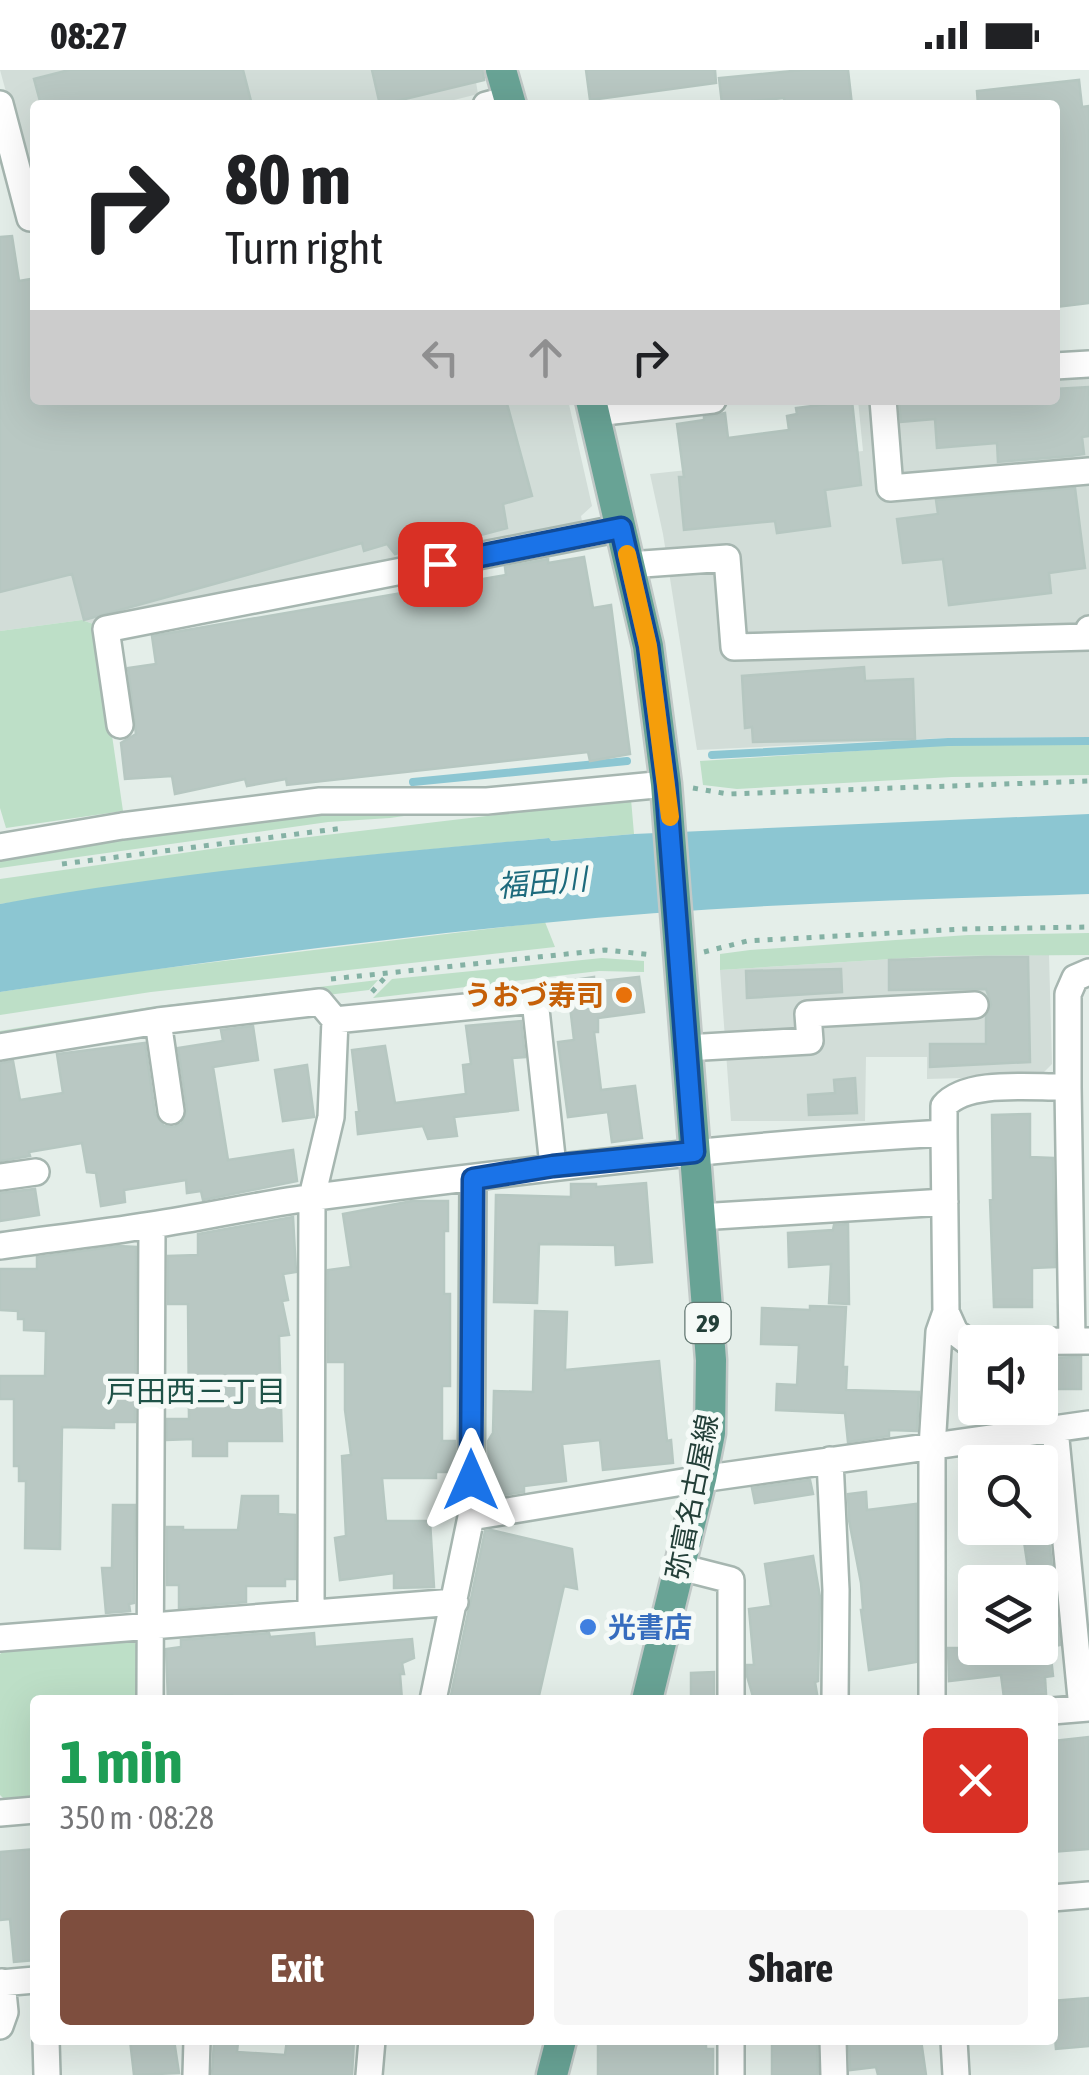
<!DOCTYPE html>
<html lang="en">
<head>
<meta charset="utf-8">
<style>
  :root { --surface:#fff; --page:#f6f6f6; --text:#202124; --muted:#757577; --accent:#7e4e3e }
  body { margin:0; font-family:"Asap Condensed","Noto Sans JP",sans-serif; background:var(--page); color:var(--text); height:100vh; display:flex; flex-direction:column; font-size:38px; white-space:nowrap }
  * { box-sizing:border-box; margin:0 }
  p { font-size:32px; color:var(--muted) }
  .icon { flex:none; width:55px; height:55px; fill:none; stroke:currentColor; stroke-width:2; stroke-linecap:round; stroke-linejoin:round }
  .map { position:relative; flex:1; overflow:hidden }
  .details { position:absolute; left:30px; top:1625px; width:1028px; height:350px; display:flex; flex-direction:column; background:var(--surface); border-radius:10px; box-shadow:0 10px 40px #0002 }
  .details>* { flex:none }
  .banner { position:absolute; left:30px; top:30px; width:1030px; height:305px; border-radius:10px; box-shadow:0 10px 40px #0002; background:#fff; color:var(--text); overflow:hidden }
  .tools { position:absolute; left:958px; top:1255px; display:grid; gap:20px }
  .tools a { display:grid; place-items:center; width:100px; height:100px; border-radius:10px; background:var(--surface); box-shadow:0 10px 40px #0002; font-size:50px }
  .pin { position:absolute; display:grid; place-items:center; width:85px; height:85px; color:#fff; margin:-42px; border-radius:20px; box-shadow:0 5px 15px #0006 }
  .me { position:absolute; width:110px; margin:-55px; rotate:0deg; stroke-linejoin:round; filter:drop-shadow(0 0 8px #0008) }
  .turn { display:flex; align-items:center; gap:35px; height:210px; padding:0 30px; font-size:45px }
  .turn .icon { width:130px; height:130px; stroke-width:2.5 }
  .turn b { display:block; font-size:70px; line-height:85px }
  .lanes { display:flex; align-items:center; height:95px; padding:0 30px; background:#0003; justify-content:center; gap:50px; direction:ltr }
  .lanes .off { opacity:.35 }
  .round { display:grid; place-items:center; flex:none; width:105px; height:105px; border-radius:10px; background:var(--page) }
  .headline { display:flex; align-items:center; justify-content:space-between; height:170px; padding:0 30px }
  h1 { font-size:60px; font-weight:700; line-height:75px; color:#1e9e55 }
  .primary-button { display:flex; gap:20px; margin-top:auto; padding:20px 30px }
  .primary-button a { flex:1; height:115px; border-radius:10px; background:var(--accent); color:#fff; font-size:40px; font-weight:700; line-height:115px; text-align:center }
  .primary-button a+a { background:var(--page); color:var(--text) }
  .status { display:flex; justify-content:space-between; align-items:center; height:70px; padding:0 50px; background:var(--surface); direction:ltr }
  .status svg { height:28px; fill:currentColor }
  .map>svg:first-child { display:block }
  .built { fill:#d2ddd8 }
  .green { fill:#bddfc7 }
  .water { fill:#8cc6d2 }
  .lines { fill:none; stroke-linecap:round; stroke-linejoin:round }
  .stream { stroke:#8cc6d2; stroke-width:8 }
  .building { fill:#b9c8c3; stroke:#b6c7c1; stroke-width:2.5 }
  .minor-casing { stroke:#a6b6b0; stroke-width:30 }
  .major-casing { stroke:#c1c9c7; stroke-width:35 }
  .path { stroke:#84b1a4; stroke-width:5; stroke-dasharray:5 8; stroke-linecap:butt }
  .minor { stroke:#fff; stroke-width:25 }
  .major { stroke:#68a395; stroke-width:30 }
  .route-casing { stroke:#114b97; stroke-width:25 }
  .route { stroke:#1a73e8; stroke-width:18 }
  .slow { stroke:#f59e0b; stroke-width:18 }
  .food-dot { fill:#e8710a; stroke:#f5faf7; stroke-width:4 }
  .shop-dot { fill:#3f7fe0; stroke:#f5faf7; stroke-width:4 }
  .labels { text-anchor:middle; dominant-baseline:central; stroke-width:10; stroke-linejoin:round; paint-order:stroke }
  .shield { fill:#f5faf7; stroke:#627771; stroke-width:2.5 }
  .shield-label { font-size:25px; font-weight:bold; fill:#233f38 }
  .food-label { font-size:28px; font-weight:bold; fill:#c56008; stroke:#f5faf7; text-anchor:end }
  .street-label { font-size:28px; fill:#233f38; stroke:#f5faf7 }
  .shop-label { font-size:28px; font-weight:bold; fill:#366cbe; stroke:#f5faf7; text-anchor:start }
  .water-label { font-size:30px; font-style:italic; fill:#1c6a7c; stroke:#f5faf7 }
  .neighbourhood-label { font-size:30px; fill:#1e5247; stroke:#f5faf7 }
</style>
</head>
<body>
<div class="status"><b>08:27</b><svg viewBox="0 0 49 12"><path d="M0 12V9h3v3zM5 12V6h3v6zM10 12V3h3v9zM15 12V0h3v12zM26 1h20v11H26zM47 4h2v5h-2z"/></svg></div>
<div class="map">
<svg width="1089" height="2005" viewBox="0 0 1089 2005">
  <rect width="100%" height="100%" fill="#e4eee9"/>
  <!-- built -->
  <path class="built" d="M0,0h474l4,24 -44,11h-399v92z
    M0,301l35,29h533l24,106 -11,10 3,15 -488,94 -14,-5 -82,11z
    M1089,307v360l-143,1 -249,12 -34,-216 -13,-60 213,-23 -5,-51h197v-20z
    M1049,885l3,109 -12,12 -113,3v-22h-61l-1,64h-134l-11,-151 219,-14z"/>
  <!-- green -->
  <path class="green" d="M82,550l14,5 27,186 -117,17 -6,-20v-177z
    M1089,674v31l-137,2 -215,12 -34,-4 -3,-24 249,-16z
    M631,729l3,35 -84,7 -1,-3 -239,23 -310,43v-25l232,-33z
    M349,736l97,4 -56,8 -62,4 -328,46v-11l109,-19z
    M545,852l10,25 -404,45 -151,23v-23l116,-18z
    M1089,863v22l-150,1 -219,14v-16l30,-4 218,-15z
    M602,888l42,3v11l-45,-1 -226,27 19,-19z
    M378,910l-9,10 -210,25 -159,25v-9l150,-24z
    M133,1570l7,11 -1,49h-104v97l-31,2 -4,-4v-141l7,-6z"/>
  <!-- water -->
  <path class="water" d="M1089,744v80c-182,6 -365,10 -546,29 -181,18 -363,42 -543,69v-88c181,-33 366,-49 549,-66l2,3 83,-7z"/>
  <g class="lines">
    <!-- stream -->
    <path class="stream" d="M712,685l236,-13 141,-1
      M413,712l214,-21"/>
  </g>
  <!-- building -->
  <path class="building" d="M69,0h174l9,35h-211l-7,-26z
    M372,0h111l1,10 -104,25z
    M586,0h129l1,13 -126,17z
    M803,0h45l4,35h-67l-1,-7 -62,6 -3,-26z
    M1079,10l3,27 7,-1v197l-34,4v-202h-77l-1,-14z
    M12,166l7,45 12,-2 4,28v93h471l26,96 -29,8 4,24 -45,12 -2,-4 -65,18 -8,-10 -23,7 -2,-8 -278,77 -12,-46 -72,18v-355z
    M1089,317v49l-7,1 2,17 -13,2 -73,6 -1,-19 -60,5 -2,-29 -34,3 -2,-21 156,-1v-11z
    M852,331l9,84 -36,5 5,36 -53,7 -2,-12 -91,9 -5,-53h5l-7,-53 27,-4v-3l21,-4 3,25 61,-8 -2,-14 10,-2 -1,-6z
    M1075,418l10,80 -36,5 2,20 -102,12 -6,-46 -40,4 -6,-44 41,-5 -2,-14z
    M584,487l9,51 18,-3 19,149 -40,7 -2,-9 -301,33 -1,-6 -39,7 -2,-7 -70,15 -3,-18 -47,3 -4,-36 15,-9 -8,-66 28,-4 -4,-28 354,-61 -1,-8 43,-8v4z
    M864,597l1,14 48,-2 2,60 -162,3 -1,-15 -7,1 -3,-52z
    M986,887h42l2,105 -100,5v-23h56v-28l5,-11 -2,-8 -3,-8 -97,1v-30z
    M841,899l1,23 -95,6 -1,-27z
    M594,907v5l45,-5 5,35 -46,6v14h-4l7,58 34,-4 7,52 -30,4 -4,-30 -40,5 -10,-75 16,-2 -7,-59z
    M521,951l4,36 -13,1 6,52 -64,7 3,19 -29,3 -5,-13 -65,8 -2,-22 3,-1 -7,-61 33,-4 10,57 71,-9 -3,-29 8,-1 -5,-38z
    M253,956l5,34 -45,7 15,93 65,-10 4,31 -94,19 -2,-9 -14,2 -1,-13 -62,10 1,12 -24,4 -5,-33 -9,-1 -5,-29 -53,9 1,4 -30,5v-98l13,-2 7,39 43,-7 -6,-39 88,-11 10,71 9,12 10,1 8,-4 5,-13 -9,-62 45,-7 -2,-11z
    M307,995l7,52 -31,4 -8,-51z
    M855,1008l2,35 -48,2 -1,-20 27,-2 -1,-13z
    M1030,1044v43l23,1 2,109 -23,1v39h-38l-4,-107 3,-1 -1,-84z
    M646,1113l6,79 -36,3 -1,-20 -76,-1 -2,59 -43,-1 2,-107 75,2v-13h25v3z
    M35,1119l4,26 -39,6v-28z
    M412,1131h36v30h-4v63h6v92h-8v55h13v31h-19v6h-54l4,43h44l4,66 -40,1v-15l-54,7 -5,-42 11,-2 -4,-80 9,-1 -6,-45v-48h-17v-92l23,-3 -8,-53z
    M293,1147l3,55 -13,2 5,26 -6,1 7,34 -10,1 3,105h-55v15h-34v-17l-26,1v-21h22l-1,-115h-20v-48l30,-1v-21z
    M848,1154l1,80 -20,-1 2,-39 -42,3 -1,-34 45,-3 1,-5z
    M119,1176l17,1 -1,175h-21v6l-52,-1 -2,122 -35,-1 1,-67h-7v-15h-5v-67h-14v-23h45l1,-45 -22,-1v-11h-6v-8l-18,-1v-41h37v-12z
    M810,1236l36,1 -3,60h4l-1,23 73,2 -2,39 -28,-1v6l-41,6 -3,-29 -69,-3 1,-26 20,1 2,-40 -38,-1 1,-36 48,2z
    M535,1241l32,1 -2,58 94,-9 8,80 4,-1 2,23 -70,7 -3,-30 -38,4 4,37 -42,5v6l-34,5 -2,-56 5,-8 1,-42 39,1z
    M1081,1287v32h-41v-31z
    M810,1410l3,14 -58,9 -3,-15z
    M866,1422l1,18 49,-6v158l-47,8 -8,-60h2l-2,-27 -12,-63 -1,-26z
    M242,1426h36v18l17,1v64h-10v7h-39v16l-67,6v-23h-12v-58h16v3h55z
    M113,1435h22l-1,98 -5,1 1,7 -24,2 -4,-45h10z
    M1022,1458h23l5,19 10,98 -16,3h6l3,28 -8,1 1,17 -42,4 -3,-23 -52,6 -1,-33h92v-66h-10z
    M491,1460l81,19 5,40 -13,-3 -26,114h-88l35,-169z
    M813,1486l7,41 -2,84 -3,1 3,18h-64l-7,-24v-11h7l-5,-56 22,-3 -6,-42z
    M269,1563l1,4 44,-4 1,14 97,-8 2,19 -12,5 2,11h-4l2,26h-169l-1,-5 -64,5 -2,-51 15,-2v-7z
    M714,1602v28h-23v-27z
    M1089,1667v112l-37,3v-111z
    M35,1779v111l-21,2 -4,-43 -10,1v-68z
    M1089,1928v48l-33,3 -4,-48z
    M130,1970h44l5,33 -45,2z
    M214,1970l24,2 -1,10 48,3 2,-15h67l-2,35h-140z
    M706,1970v9h7v26h-115v-34z
    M772,1970l45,1 1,34h-46z
    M853,1970h68l5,35h-48l-2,-8 -26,3 -1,-29z"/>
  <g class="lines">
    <!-- minor casing -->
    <g class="minor-casing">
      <path id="minor" d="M0,34l30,114 5,-2
        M486,35l23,-6
        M1055,296l34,-2
        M883,330l7,88 199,-17
        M595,343l118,-13
        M629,495l98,-7 7,89 354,-10 1,-8
        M120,655l-14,-96 515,-101
        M0,777l122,-21 198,-25h167l179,-17
        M1089,902l-14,6 -7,16v93c-35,1 -101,-8 -124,19v27l2,179 9,20 13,10 121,-1
        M335,950l200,-20 18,166
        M158,951l13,90
        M0,977l158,-26 162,-19 15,18 -4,97 -19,80 -1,414
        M686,978l124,-7 -2,-27 167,-9
        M1068,1017l4,254
        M0,1107l36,-5
        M699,1147l246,-15
        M0,1176c50,-7 101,-13 151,-21 55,-8 109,-21 165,-28 209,-27 417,-52 628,-64
        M1055,1359l27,279
        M830,1390l6,130 -1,110
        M471,1447l230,-38 388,-55
        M680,1497l51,13v120
        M0,1568l455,-36
        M150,1630l2,-475
        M433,1630l38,-183 2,-338
        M932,1630v-252l7,-116 7,-20
        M1052,1641l37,-3
        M0,1743l35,-3
        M1052,1828l37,-3
        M0,1913l35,-3
        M0,1956l5,-14 -3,-30
        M46,1970l1,35
        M833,1970l1,35
        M954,1970l2,35
        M196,2005l1,-35
        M369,2005l3,-35
        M731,2005v-35"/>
    </g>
    <!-- major casing -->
    <g class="major-casing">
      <path id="major" d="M501,0l10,35
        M591,330l57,246 18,138 45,576 -1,73 -9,46 -54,221
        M552,2005l9,-35"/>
    </g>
    <!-- path -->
    <path class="path" d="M693,718l35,6 361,-13
      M62,794l282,-36
      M704,882l43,-11 217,-12 125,-2
      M331,909l274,-29 49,5
      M372,922l16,-18"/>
    <!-- minor -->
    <use href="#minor" class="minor"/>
    <!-- major -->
    <use href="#major" class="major"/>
  </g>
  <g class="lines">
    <!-- route casing -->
    <g class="route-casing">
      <path id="route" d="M440,494l181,-36 27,118 18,138 28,368 -141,14 -80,13 -2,301"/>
    </g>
    <!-- route -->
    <use href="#route" class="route"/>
    <!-- slow -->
    <path class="slow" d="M627,484l21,92 22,171"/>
  </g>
  <!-- markers -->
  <circle class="food-dot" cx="624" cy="925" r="10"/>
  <circle class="shop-dot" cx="588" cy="1557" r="10"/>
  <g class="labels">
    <!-- shield labels -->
    <rect class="shield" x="685.5" y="1233" width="45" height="40" rx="8"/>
    <g class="shield-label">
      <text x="708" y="1253">29</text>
    </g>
    <!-- food labels -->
    <g class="food-label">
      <text x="604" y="925">うおづ寿司</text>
    </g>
    <!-- street labels -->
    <g class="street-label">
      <text transform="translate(692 1427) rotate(-79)">弥富名古屋線</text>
    </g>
    <!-- shop labels -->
    <g class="shop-label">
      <text x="608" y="1557">光書店</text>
    </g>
    <!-- water labels -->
    <g class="water-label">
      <text transform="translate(542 812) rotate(-5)">福田川</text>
    </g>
    <!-- neighbourhood labels -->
    <g class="neighbourhood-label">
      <text x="196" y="1321">戸田西三丁目</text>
    </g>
  </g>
</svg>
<div class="tools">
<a><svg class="icon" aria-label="sound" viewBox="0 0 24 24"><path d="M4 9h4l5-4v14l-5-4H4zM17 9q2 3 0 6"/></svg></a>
<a><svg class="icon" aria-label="search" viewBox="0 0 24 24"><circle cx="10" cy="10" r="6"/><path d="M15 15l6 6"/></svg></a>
<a><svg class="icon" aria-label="layers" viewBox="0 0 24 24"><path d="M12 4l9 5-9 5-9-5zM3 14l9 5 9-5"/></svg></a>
</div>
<div class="pin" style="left:440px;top:494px;background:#d93025"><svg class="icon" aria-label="arrive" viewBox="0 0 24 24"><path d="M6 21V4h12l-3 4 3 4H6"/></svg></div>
<svg class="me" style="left:471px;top:1410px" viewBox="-20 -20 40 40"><path d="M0-17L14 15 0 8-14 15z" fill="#1a73e8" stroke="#fff" stroke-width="4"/></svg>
<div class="banner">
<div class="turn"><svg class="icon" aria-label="right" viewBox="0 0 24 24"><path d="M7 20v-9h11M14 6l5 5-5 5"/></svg><div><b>80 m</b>Turn right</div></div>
<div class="lanes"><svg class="icon off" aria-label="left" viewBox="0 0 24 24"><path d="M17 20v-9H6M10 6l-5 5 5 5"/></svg><svg class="icon off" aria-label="ahead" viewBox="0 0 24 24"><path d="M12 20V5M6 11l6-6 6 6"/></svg><svg class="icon" aria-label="right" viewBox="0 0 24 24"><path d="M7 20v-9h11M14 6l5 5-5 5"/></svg></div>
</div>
<section class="details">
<div class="headline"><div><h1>1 min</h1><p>350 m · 08:28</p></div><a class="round" style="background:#d93025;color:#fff"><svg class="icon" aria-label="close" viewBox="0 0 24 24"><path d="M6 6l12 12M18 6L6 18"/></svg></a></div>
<div class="primary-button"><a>Exit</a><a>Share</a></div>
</section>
</div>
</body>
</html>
